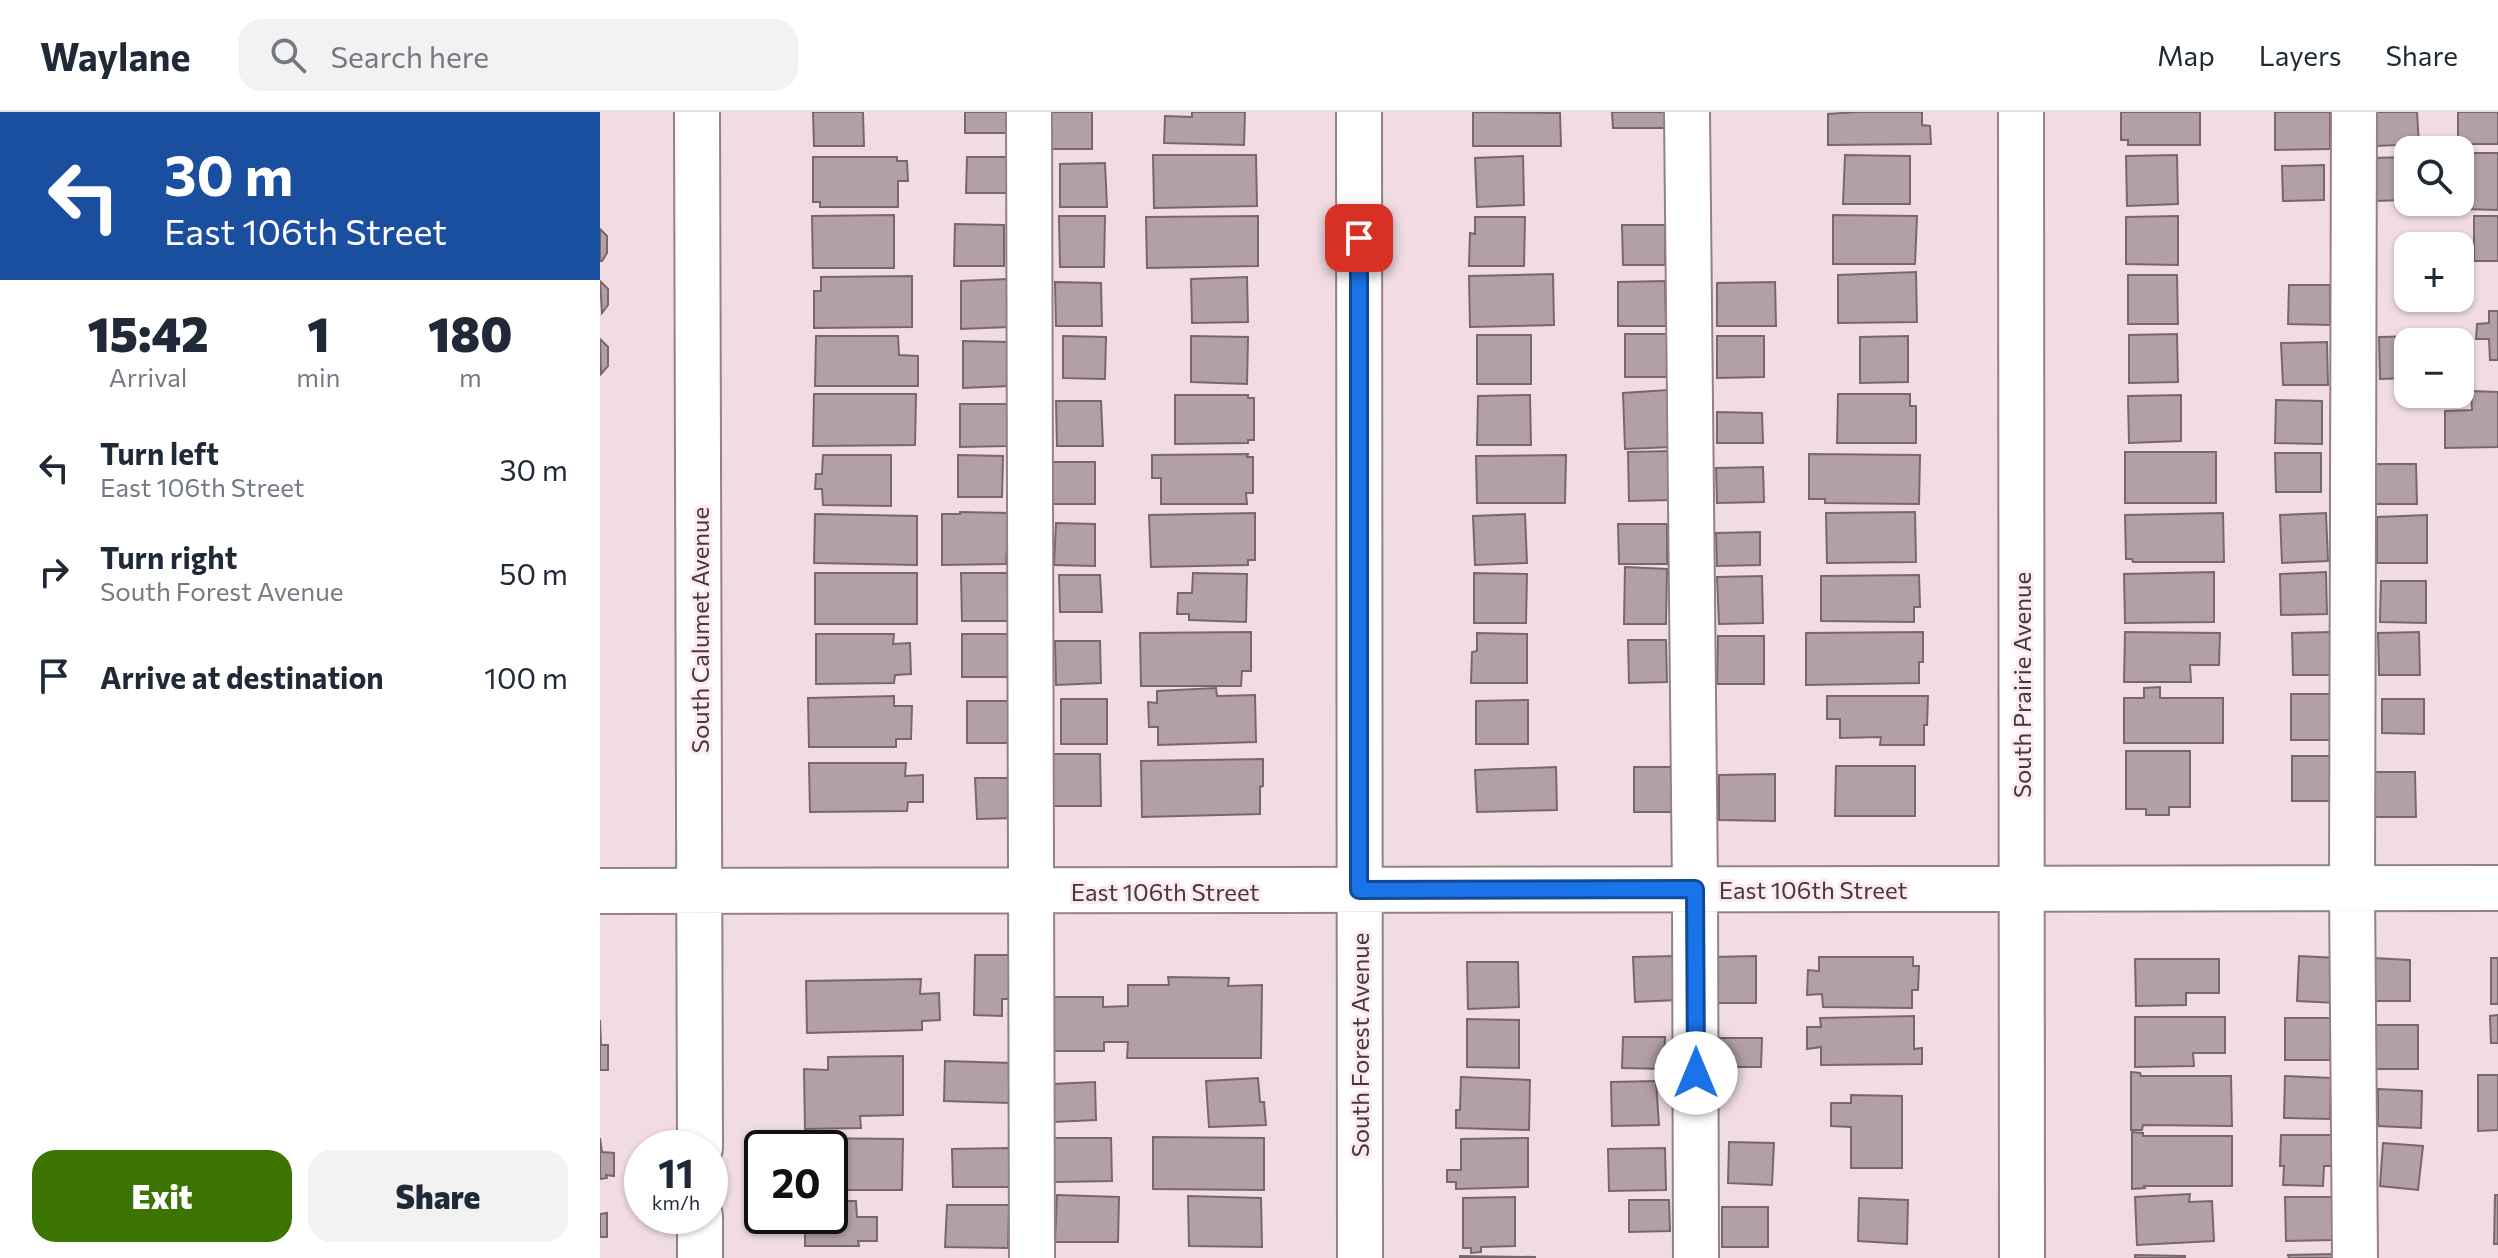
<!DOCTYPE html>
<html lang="en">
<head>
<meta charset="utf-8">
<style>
  :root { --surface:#fff; --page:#f2f2f3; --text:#1f2937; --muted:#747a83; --line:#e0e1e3; --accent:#3c7402 }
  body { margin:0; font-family:Commissioner,sans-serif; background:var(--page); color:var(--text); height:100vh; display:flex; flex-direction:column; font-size:30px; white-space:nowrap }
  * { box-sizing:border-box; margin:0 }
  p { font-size:26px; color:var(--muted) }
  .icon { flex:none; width:44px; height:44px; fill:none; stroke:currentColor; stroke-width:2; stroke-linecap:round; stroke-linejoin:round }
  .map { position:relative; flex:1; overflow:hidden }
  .side { display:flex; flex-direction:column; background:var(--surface); width:600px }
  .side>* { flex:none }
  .hud { background:#1a4fa0; color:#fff; overflow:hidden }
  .fabs { position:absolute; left:1794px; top:24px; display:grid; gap:16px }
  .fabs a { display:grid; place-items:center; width:80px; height:80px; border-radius:16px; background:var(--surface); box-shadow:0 2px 6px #0004; font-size:40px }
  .speed { position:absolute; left:24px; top:1018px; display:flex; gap:16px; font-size:40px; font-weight:700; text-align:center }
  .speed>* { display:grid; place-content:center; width:104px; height:104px; border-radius:50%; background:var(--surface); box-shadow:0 2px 6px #0004; line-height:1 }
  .speed small { font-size:20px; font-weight:400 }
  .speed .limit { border:4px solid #111; border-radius:12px; background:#fff; color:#111 }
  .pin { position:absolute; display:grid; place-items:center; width:68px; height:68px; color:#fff; margin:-34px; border-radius:16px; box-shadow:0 4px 12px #0006 }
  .me { position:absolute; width:88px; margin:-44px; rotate:0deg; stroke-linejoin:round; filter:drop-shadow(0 0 6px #0008) }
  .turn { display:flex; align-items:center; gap:28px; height:168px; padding:0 32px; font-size:36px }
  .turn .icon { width:104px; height:104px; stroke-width:2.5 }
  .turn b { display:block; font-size:56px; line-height:68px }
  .eta { display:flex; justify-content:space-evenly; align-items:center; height:136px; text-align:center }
  .eta b { font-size:48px; font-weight:800; line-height:56px }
  .primary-button { display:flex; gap:16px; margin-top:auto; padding:16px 32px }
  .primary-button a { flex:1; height:92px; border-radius:24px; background:var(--accent); color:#fff; font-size:32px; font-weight:800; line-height:92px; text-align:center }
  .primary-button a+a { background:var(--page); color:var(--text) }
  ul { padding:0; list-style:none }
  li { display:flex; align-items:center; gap:24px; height:104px; padding:0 32px }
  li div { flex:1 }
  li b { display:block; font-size:30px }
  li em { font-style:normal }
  header { display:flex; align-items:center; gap:48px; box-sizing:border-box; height:112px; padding:0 40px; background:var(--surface); border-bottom:2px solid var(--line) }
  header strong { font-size:38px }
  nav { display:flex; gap:44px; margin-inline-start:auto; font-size:28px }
  .search { width:560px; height:72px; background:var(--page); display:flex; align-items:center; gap:20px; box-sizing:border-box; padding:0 28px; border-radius:24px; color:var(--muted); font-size:30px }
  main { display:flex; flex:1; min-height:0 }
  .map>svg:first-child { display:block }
  .building { fill:#b39fa7; stroke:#79676e; stroke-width:2 }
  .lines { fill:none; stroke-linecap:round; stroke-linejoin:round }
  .minor-casing { stroke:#948188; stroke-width:48 }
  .minor { stroke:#fff; stroke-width:44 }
  .route-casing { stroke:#114b97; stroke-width:20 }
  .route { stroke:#1a73e8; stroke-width:14 }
  .labels { text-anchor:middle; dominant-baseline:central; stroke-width:6; stroke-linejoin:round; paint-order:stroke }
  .street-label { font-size:24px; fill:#433a3e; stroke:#fee9f1 }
</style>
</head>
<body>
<header>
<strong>Waylane</strong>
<div class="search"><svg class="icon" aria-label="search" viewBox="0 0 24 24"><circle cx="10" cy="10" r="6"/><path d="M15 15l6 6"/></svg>Search here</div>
<nav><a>Map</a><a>Layers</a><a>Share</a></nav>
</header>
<main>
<section class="side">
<div class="hud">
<div class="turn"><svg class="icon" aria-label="left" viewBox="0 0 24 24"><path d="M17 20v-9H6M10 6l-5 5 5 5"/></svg><div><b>30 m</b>East 106th Street</div></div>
</div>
<div class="eta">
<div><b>15:42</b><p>Arrival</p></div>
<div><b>1</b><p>min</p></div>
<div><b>180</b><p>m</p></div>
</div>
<ul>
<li><svg class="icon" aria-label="left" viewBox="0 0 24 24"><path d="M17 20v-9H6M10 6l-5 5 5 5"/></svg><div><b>Turn left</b><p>East 106th Street</p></div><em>30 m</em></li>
<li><svg class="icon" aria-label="right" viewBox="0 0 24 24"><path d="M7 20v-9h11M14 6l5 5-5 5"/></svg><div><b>Turn right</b><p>South Forest Avenue</p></div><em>50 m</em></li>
<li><svg class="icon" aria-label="arrive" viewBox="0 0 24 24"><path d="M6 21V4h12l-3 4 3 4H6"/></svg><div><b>Arrive at destination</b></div><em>100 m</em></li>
</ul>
<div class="primary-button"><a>Exit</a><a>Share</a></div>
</section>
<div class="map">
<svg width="1898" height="1146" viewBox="0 0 1898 1146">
  <rect width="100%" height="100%" fill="#f1dce4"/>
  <!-- building -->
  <path class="building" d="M213,0h50l1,34h-50z
    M365,0h45v21h-45z
    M450,0h42v37h-42z
    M592,0h53l-1,33 -80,-2 1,-27 27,1z
    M873,0l87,1 1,33h-88z
    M1012,0h58v16h-57z
    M1257,0h65v13l8,1 1,18 -103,1v-31z
    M1521,0h79v33h-72v-5h-7z
    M1675,0h55v37l-55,1z
    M1775,0h42l2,32 -43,2z
    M1858,0h40v32h-40z
    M1862,41h36v57l-35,-1z
    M553,43h103l1,51 -103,2z
    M1245,43l65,1v48h-67z
    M1577,43l1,49 -51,2 -1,-50z
    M923,44l1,49 -47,2 -2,-49z
    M213,45h84v4h10l1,20h-10v26h-78v-5h-7z
    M367,45h41v36h-42z
    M1808,45v43l-35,1 -1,-43z
    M505,51l2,44h-47v-43z
    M1724,53v35l-41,1 -1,-35z
    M294,103v53h-81l-1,-52z
    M1233,103l84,1 -2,48h-82z
    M459,104h46l-1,51h-44z
    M658,104v50l-111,2 -1,-51z
    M1578,104v49l-52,-1v-47z
    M1874,104h24v45h-24z
    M875,105h50l-1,49h-55l1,-33 5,1z
    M355,112l49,1v41h-50z
    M1022,113h43v40h-42z
    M0,117l7,7v17l-5,8h-2z
    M1316,160l1,50 -79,1v-48z
    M953,162l1,51 -84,2 -1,-51z
    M1528,163h49l1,49h-50z
    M312,164v51l-98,1v-37h7v-14z
    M647,165l1,45 -56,1 -1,-44z
    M407,167l1,48 -47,2v-48z
    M0,169l8,8v16l-6,8z
    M1065,169l1,45h-48v-44z
    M455,170l46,1 1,43h-46z
    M1175,170l1,44h-59v-43z
    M1689,173h41v40l-42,-1z
    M1889,199h9v49h-8l-1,-21h-13l1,-15 12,-1z
    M1025,222h43l1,43h-44z
    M1577,222l1,48 -49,1v-48z
    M877,223h54v49h-54z
    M216,224h82l1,19 19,1v30h-103z
    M463,224l43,1 -1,42 -42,-1z
    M591,224l57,1 -1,47 -56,-2z
    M1117,224h47v41l-47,1z
    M1308,224v46l-48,1v-46z
    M1823,224v6h-15v36l-28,1 -1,-42z
    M0,227l8,8v19l-7,8z
    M363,229l46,1v44l-46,2z
    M1727,230l1,43h-45l-2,-42z
    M1068,278l3,57 -46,2 -2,-56z
    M1871,279l27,1v55l-53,1v-37l27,-1z
    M214,282h102l-1,51 -102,1z
    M1238,282h72v12h6v37h-79z
    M575,283h73v3h6v42h-6v3l-73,1z
    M930,283l1,50h-54l1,-49z
    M1581,283v46l-52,2 -1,-47z
    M1676,288l46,1v43l-47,-1z
    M456,289h45l2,45h-46z
    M360,292h47v42l-47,1z
    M1117,300l45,1 1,30h-46z
    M1070,339l1,49 -42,1 -1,-49z
    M1525,340h91v51h-91z
    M1675,341h46v39h-45z
    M648,342l-1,3h6v36h-7l1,11h-86v-26h-9v-23z
    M1209,342l111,1 -1,49 -94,-1v-4h-16z
    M223,343h68v51l-68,-1 -1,-16h-7l1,-15h6z
    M358,343l45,1 -1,41h-44z
    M966,343l-1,48h-88l-1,-47z
    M452,350h43v42h-43z
    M1773,352h43l1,40h-43z
    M1163,355l1,35 -47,1 -1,-35z
    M360,400l49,1 -3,51 -64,1v-51h18z
    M1315,400l1,50 -89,1 -1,-50z
    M655,401v47h-7v5l-97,2 -2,-52z
    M1623,401l1,49h-91l-1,-3h-6l-1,-44z
    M1726,401l2,48 -46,2 -2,-48z
    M215,402l102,2v49l-103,-2z
    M925,402l2,49 -52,2 -2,-49z
    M1827,403v48h-50v-46z
    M456,411l39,1v42l-41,-1z
    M1018,412h49v40h-48z
    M1160,420v33l-43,1 -1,-33z
    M1025,455l42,2 -1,55h-42z
    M1614,460v50l-89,1 -1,-49z
    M1726,460l1,42 -46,1 -1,-41z
    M215,461h102v51h-102z
    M361,461h47v48h-46z
    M593,461l54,1 -1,48 -57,-2v-6h-12l1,-21h14z
    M874,461l53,1 -1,49h-52z
    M459,463h41l2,37h-42z
    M1319,463l1,32h-6v15l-93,-1v-45z
    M1162,464l1,47 -44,1 -2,-47z
    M1781,469h45v42l-46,-1z
    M651,520v39h-9l-1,15h-100l-1,-53z
    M1323,520v30h-4v21l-113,2v-52z
    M1525,520l95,1 -1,32h-29l1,17h-67z
    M1730,520l1,43h-38l-1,-42z
    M1819,520l1,43h-41l-1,-42z
    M877,521l50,1v49h-56l1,-31 5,-1z
    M216,522h78l-1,10 17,-1 1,31 -16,1 -1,8 -78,1z
    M362,522h46l1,43h-47z
    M1118,524h46v48h-47z
    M1028,528h38l1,42 -38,1z
    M455,529h45l1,42 -45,2z
    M1560,575v11h63v45h-99v-45h20v-10z
    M616,576l1,8 38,-1 1,47 -98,3v-18h-9l-1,-25 9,1v-12z
    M1691,582h40l1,46h-41z
    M294,584v10h18l-1,33h-15v8h-87l-1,-49z
    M1227,584h101l-1,29h-3v20h-44l1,-8 -41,1v-19h-13z
    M461,587h46v45h-46z
    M1782,587h42v35l-42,-1z
    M928,588v44h-52v-43z
    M367,589h41v42h-41z
    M1526,639h64v56h-21v8h-23v-6h-20z
    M451,642h49l1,52h-49z
    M1692,644h40v45h-40z
    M663,647v27l-3,1v27l-118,3 -1,-56z
    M209,651h97l-1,13 18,-1v27h-15l-1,9 -97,1z
    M1236,654h79v50h-80z
    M956,655l1,43 -80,2 -2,-42z
    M1034,655h42l1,45h-43z
    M1773,660h42l1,45h-43z
    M1175,662v47l-56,-1v-45z
    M375,666h39l1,40 -38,1z
    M375,843h38l1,44h-12v17l-28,-1z
    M1075,844l2,44 -42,2 -2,-45z
    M1156,844v47h-44l1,-46z
    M1699,844l38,2 -1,45 -39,-2z
    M1219,845h94v9h6l-1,24h-6v18l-89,-1 -1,-13 -15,1 1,-25 11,1z
    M1773,846l37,2v41h-37z
    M1891,846h7v46h-7z
    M1535,847h84v34h-33v12l-50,1z
    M867,850h51l1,45 -51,2z
    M568,865l61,1 -1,8 34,-1 -1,73h-134l1,-16h-24v9h-51v-54h50v10l25,-1v-21h41z
    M321,867l-1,15 19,-1 1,27 -18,1v9l-115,3 -1,-52z
    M1898,903v28h-7l-1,-27z
    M1314,904v33l8,-1v16l-101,1v-18l-14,2v-22h14l-1,-9z
    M1535,905h90v36h-32l1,13 -59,1z
    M1685,906h47l-2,42h-45z
    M867,907l52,1v48l-52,-1z
    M0,908l1,25h7v25h-8z
    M1776,913h42v44h-42z
    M1023,925h42l-1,32 -42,-1z
    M1119,926h43l-1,29h-42z
    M303,944v59l-43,1 1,12 -56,1 -1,-60 24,1v-13z
    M345,949l67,2 -2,40 -66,-2z
    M1531,960l9,1 1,3h90l1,50 -89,-1 -1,5h-11z
    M1878,963h20v55l-20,1z
    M1685,964l46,2 -1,41 -46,-1z
    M861,965l69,3 -1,50 -73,-2v-18h4z
    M658,966l2,24h4l2,23 -57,2 -3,-46z
    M1056,969l3,44 -47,1 -1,-44z
    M495,970l1,38 -42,2 -1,-38z
    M1778,977l44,2 -1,37 -43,-2z
    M1251,983l51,1v72h-51v-41l-20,-1v-23h20z
    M1532,1020l11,1v3h89v50h-88l1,2 -13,1z
    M1681,1023h55l-1,31h-11l-1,20 -40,-1 1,-19h-4z
    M553,1025l111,1v52l-111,-1z
    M0,1026l2,14 12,1v23l-8,-1 1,3 -7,1z
    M204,1026l99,1 -1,51h-72v-42h-26z
    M453,1026h58l1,43 -59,1z
    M928,1026v49l-72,2v-7h-9v-12h14v-31z
    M1129,1030l45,1 -2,42 -44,-2z
    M1783,1031l40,3 -5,44 -38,-4z
    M411,1036l1,39h-59l-1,-38z
    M1065,1036l1,42 -57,1 -1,-42z
    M1590,1082l-1,8 23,-1 2,40 -77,4 -2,-48z
    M457,1083l62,2 -1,45h-63z
    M1895,1083h3v49h-4z
    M588,1084l73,2 1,49 -73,-1z
    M915,1085v49l-34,1v5l-10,1v-5h-8v-50z
    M1685,1085h48v43l-47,1z
    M1259,1086l49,2 -1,44 -49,-3z
    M1029,1088h40l1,31 -41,1z
    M230,1089h26l1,16h20v24h-19l1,5h-54v-30h25z
    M347,1093h62l-1,43 -63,-1z
    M1122,1095h46v40h-46z
    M7,1101v24h-7v-23z
    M1734,1142v4h-45l-1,-3z
    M1535,1143l50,1v2h-50z
    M860,1144l75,1v1h-75z"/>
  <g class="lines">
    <!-- minor casing -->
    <g class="minor-casing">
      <path id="minor" d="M97,0l3,1036
        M429,0l3,1146
        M759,0l1,1146
        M1087,0l8,777 1,369
        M1421,0l1,1146
        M1754,0l-2,777 3,369
        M0,779l1898,-3
        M100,1104v42"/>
    </g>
    <!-- minor -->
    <use href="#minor" class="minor"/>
  </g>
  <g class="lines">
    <!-- route casing -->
    <g class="route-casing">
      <path id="route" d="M759,126v652l336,-1 1,184"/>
    </g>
    <!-- route -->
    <use href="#route" class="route"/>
  </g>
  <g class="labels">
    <!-- street labels -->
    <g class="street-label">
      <text transform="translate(99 518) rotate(-90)">South Calumet Avenue</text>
      <text transform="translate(1421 573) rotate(-90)">South Prairie Avenue</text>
      <text x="1213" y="777">East 106th Street</text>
      <text x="565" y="779">East 106th Street</text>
      <text transform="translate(759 933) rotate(-90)">South Forest Avenue</text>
    </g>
  </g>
</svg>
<div class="fabs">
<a><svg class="icon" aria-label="search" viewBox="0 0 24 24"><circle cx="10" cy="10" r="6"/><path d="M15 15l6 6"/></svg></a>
<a>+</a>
<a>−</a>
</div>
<div class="speed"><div>11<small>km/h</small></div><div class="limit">20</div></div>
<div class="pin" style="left:759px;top:126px;background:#d93025"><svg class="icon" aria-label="arrive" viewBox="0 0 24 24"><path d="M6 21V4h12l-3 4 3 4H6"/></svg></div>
<svg class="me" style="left:1096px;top:961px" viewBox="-20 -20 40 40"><circle r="19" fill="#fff"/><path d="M0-13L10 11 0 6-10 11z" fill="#1a73e8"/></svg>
</div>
</main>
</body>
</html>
